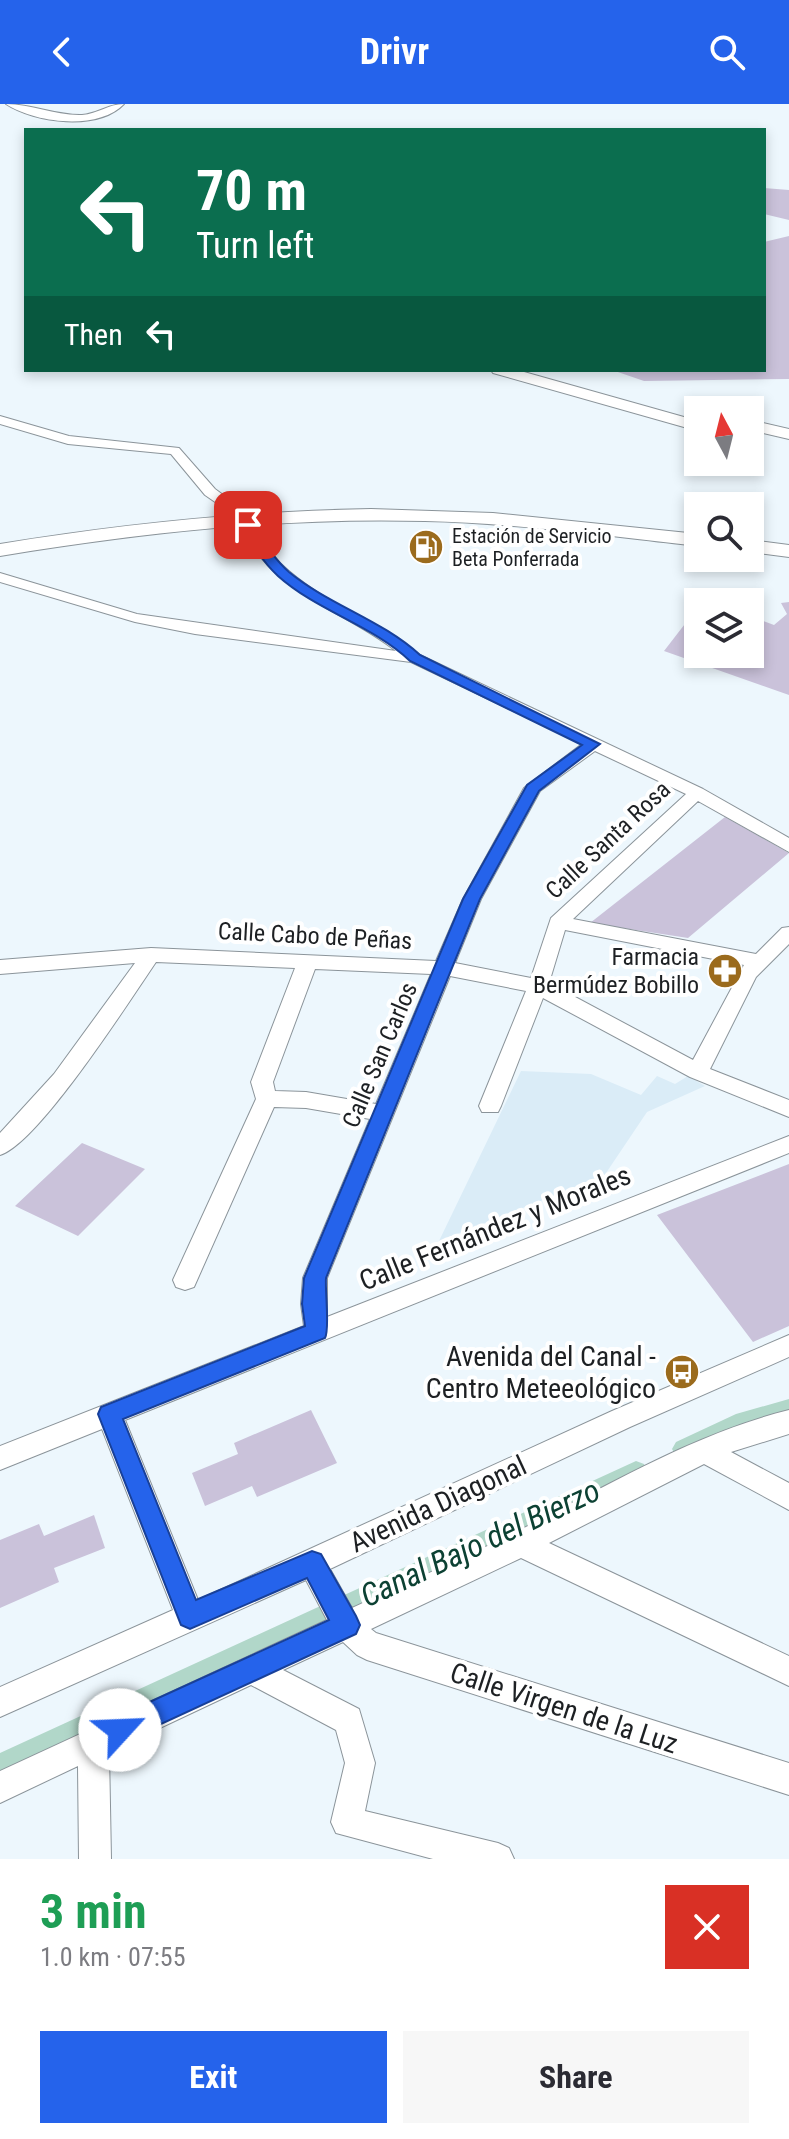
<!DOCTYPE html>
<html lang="en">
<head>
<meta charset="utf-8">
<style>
  :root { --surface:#fff; --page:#f7f7f7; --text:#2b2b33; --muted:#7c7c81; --accent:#2563eb }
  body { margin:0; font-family:"Roboto Condensed",sans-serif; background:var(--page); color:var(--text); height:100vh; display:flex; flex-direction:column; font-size:30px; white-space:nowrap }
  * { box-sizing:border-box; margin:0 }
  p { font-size:26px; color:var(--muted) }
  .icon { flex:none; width:44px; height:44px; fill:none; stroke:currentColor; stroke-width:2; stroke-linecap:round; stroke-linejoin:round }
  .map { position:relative; height:1755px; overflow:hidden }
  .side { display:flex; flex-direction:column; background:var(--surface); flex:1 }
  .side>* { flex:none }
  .top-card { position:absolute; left:24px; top:24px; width:742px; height:244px; border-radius:0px; box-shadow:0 4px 12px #0003; background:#0b6e4f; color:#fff; overflow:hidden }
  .needle { width:52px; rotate:353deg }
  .controls { position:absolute; left:684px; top:292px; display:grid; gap:16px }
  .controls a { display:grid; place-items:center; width:80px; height:80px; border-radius:0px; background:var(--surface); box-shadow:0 4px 12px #0003; font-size:40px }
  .pin { position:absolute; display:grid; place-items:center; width:68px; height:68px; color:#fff; margin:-34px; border-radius:16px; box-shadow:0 4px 12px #0006 }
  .me { position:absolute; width:88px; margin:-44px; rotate:65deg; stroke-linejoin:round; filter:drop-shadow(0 0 6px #0008) }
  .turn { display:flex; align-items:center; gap:28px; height:168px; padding:0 40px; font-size:36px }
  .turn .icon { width:104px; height:104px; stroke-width:2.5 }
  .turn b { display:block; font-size:56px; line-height:68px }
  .then { display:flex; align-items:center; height:76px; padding:0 40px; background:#0003; gap:16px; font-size:30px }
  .round { display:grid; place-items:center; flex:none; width:84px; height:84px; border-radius:0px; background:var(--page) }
  .headline { display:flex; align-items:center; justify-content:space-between; height:136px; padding:0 40px }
  h1 { font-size:48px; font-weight:700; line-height:60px; color:#1e9e55 }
  .cta { display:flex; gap:16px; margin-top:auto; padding:16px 40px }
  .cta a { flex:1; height:92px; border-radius:0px; background:var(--accent); color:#fff; font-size:32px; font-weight:700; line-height:92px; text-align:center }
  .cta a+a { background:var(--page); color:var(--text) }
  header { display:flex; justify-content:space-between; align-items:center; height:104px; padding:0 40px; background:var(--accent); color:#fff; font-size:36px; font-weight:700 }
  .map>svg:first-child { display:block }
  .built { fill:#daecf7 }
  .green { fill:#cac2da }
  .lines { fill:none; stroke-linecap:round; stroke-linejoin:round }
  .canal { fill:#b1d7c9; fill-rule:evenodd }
  .minor-casing { stroke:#8b949a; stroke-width:2 }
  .highway-casing { stroke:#8b949a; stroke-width:2 }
  .minor { fill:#fff; fill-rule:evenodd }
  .highway { fill:#fff; fill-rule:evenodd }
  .route { fill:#2563eb; stroke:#184099; stroke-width:2 }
  .labels { text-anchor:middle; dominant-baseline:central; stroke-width:8; stroke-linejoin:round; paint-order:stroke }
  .far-poi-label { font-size:20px; fill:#1d2023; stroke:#fff; text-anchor:start }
  .street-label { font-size:24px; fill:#1d2023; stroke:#fff }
  .poi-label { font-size:24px; fill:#1d2023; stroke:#fff; text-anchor:end }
  .near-street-label { font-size:28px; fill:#1d2023; stroke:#fff }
  .near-poi-label { font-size:28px; fill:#1d2023; stroke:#fff; text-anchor:end }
  .near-water-label { font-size:32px; font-style:italic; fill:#0c4133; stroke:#fff }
</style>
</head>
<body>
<header><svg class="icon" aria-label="back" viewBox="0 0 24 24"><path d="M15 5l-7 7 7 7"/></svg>Drivr<svg class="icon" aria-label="search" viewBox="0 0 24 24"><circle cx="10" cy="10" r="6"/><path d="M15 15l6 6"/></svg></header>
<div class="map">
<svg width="789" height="1755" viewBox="0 0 789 1755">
  <rect width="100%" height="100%" fill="#edf7fd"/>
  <!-- built -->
  <path class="built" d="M521,967l70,3 50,21 16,-19 18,8 13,-8 17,10 -58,26 -43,64 -165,65z"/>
  <!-- green -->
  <path class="green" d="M764,84l25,2v30l-25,-6z
    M789,132v143l-145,2 -32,-11h152v-128z
    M789,498v93l-125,-44 34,-44v47h52v-38l24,9 13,-11 -6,-11z
    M725,713l64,36 -101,85 -98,-15z
    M82,1039l63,26 -67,67 -63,-30z
    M789,1060v162l-36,16 -96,-127z
    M311,1306l26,53 -80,34 -5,-11 -47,20 -13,-33 46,-19 -4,-11z
    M94,1411l11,33 -51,20 5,14 -59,26v-68l39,-16 5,12z"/>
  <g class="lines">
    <!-- canal -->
    <path class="canal" d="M789,1295v18l-42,12 -64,30 -7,-3 -4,-7 4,-7 60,-28z
      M636,1357l8,3 3,7 -3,7 -644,300v-25z"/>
    <!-- minor casing -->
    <g class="minor-casing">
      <path id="minor" d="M0,312l69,20 110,12 36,41 31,23 -12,3 -29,-20 -34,-41 -103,-10 -68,-20z
        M248,417l5,1c9,15 14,29 27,41 40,39 97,58 140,92l283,134 86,49v14l-91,-51 -125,118 183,35 26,-26 7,-1v17l-33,33 -46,92 79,31v17l-99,-40 -147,-79 -42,108 -3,6h-16l-3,-6 47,-115 -76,-15 -123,302v39l462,-181v17l-664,267 73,180 414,-189 177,-76v22l-159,70 -300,142 22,39c54,-25 108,-48 160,-74 91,-45 178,-99 277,-124v24l-58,18 58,31v27l-85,-46 -155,79 240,113v30l-268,-128 -150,71 5,4 413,130v32l-422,-135 -10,-5 -14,-13 -60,28 76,39 16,54 -10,48 133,32 11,5 5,11h-81l-97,-26 -5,-11 14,-59 -9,-33 -85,-45 -142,67 2,107h-32l-1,-93 -78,37v-32l327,-151 -21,-40 -306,137v-30l173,-77 -71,-181 -102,41v-24l304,-120 -3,-22 2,-26 67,-159 -64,-11 -32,-1 -80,180 -9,3 -9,-3 -3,-7 83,-181 -5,-17 44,-114 -139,-6c-26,38 -118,182 -156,193v-22l54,-59 81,-111 -135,11v-14l151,-12 285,13 27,-62 61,-111 58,-44 -171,-82 -216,-28 -60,-12 -135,-40v-9l137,41 259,37c-56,-44 -123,-55 -155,-126zM595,647l91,43 -135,124 -20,60 -76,-15 26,-64 59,-108zM565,826l179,35 -51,95 -144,-77zM315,865l116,5 -55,130 -70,-12 -31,-1 -2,-9z"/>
    </g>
    <!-- highway casing -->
    <g class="highway-casing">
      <path id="highway" d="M6,0c26,0 50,12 76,11 16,-1 26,-11 42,-11 -26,27 -89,19 -118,0z
        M491,266h26l181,51v10l-205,-58z
        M750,316l39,9v10l-39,-9z
        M371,405l122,4 205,21v12c-91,-10 -182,-23 -273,-25 -143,-4 -284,12 -425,35v-12c123,-20 246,-33 371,-35z
        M750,436l39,5v12l-39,-5z"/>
    </g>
    <!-- minor -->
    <use href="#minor" class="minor"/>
    <!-- highway -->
    <use href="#highway" class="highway"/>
  </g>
  <!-- route -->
  <path class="route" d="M243,419h9c11,17 21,35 37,49 40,33 93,48 131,83l180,89 -61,47 -59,108 -154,379c-1,15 4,51 -1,60l-202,81 73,181 116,-49 9,3 35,62 4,9 -4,9 -236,109 -10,-4 -4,-9 4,-10 219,-100 -22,-42 -117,51 -9,-4 -83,-211 3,-7 204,-81 -3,-22 2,-26 159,-379 64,-114 55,-40 -172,-84c-38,-36 -93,-50 -132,-85 -16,-15 -26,-32 -37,-51z"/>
  <!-- icons -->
  <defs>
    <g id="fuel-disc" transform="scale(1.8)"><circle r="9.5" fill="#9b6b1d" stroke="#fff"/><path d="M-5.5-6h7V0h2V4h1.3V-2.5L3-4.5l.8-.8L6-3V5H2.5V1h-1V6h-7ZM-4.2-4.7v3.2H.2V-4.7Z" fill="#fff"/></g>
    <g id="pharmacy-disc" transform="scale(1.8)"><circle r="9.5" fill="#9b6b1d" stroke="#fff"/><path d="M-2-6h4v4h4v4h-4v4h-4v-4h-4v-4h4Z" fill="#fff"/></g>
    <g id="bus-disc" transform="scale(1.8)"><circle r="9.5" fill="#9b6b1d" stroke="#fff"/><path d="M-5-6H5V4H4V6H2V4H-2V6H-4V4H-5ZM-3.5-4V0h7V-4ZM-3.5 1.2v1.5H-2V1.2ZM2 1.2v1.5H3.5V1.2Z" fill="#fff"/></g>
  </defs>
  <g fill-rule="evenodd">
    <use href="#fuel-disc" x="426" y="443"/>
    <use href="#pharmacy-disc" x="725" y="867"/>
    <use href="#bus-disc" x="682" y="1268"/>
  </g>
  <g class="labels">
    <!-- far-poi labels -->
    <g class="far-poi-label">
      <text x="452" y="432">Estación de Servicio<tspan x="452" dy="23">Beta Ponferrada</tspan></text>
    </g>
    <!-- street labels -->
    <g class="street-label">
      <text transform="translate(608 736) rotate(-43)">Calle Santa Rosa</text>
      <text transform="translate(315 832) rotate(3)">Calle Cabo de Peñas</text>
      <text transform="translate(380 951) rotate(-67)">Calle San Carlos</text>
    </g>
    <!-- poi labels -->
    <g class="poi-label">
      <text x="699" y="853">Farmacia<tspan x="699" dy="28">Bermúdez Bobillo</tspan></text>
    </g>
    <!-- near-street labels -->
    <g class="near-street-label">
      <text transform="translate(495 1124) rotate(-22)">Calle Fernández y Morales</text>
      <text transform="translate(438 1400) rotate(-25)">Avenida Diagonal</text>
      <text transform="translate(564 1604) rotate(18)">Calle Virgen de la Luz</text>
    </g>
    <!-- near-poi labels -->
    <g class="near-poi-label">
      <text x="656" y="1252">Avenida del Canal -<tspan x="656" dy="32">Centro Meteeológico</tspan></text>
    </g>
    <!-- near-water labels -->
    <g class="near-water-label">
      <text transform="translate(480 1439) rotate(-25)">Canal Bajo del Bierzo</text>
    </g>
  </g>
</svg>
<div class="controls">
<a><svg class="needle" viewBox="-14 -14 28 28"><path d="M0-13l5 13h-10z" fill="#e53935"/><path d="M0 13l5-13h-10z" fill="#7c7c81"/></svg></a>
<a><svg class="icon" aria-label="search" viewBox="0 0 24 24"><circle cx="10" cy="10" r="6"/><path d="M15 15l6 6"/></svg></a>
<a><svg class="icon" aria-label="layers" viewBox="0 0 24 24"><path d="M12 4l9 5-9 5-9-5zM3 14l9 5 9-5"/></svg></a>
</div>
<div class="pin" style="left:248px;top:421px;background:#d93025"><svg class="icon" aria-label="arrive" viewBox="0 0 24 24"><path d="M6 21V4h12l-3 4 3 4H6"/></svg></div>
<svg class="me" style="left:120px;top:1626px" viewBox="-20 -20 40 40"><circle r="19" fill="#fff"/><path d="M0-13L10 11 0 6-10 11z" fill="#2563eb"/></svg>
<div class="top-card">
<div class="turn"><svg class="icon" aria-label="left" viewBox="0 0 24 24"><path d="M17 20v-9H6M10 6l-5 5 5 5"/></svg><div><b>70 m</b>Turn left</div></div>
<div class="then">Then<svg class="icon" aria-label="left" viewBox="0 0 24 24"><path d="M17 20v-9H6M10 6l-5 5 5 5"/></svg></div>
</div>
</div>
<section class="side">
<div class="headline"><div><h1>3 min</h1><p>1.0 km · 07:55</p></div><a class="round" style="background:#d93025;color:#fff"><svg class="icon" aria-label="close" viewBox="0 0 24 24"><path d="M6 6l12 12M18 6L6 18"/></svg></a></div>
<div class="cta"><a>Exit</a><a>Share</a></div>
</section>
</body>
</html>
